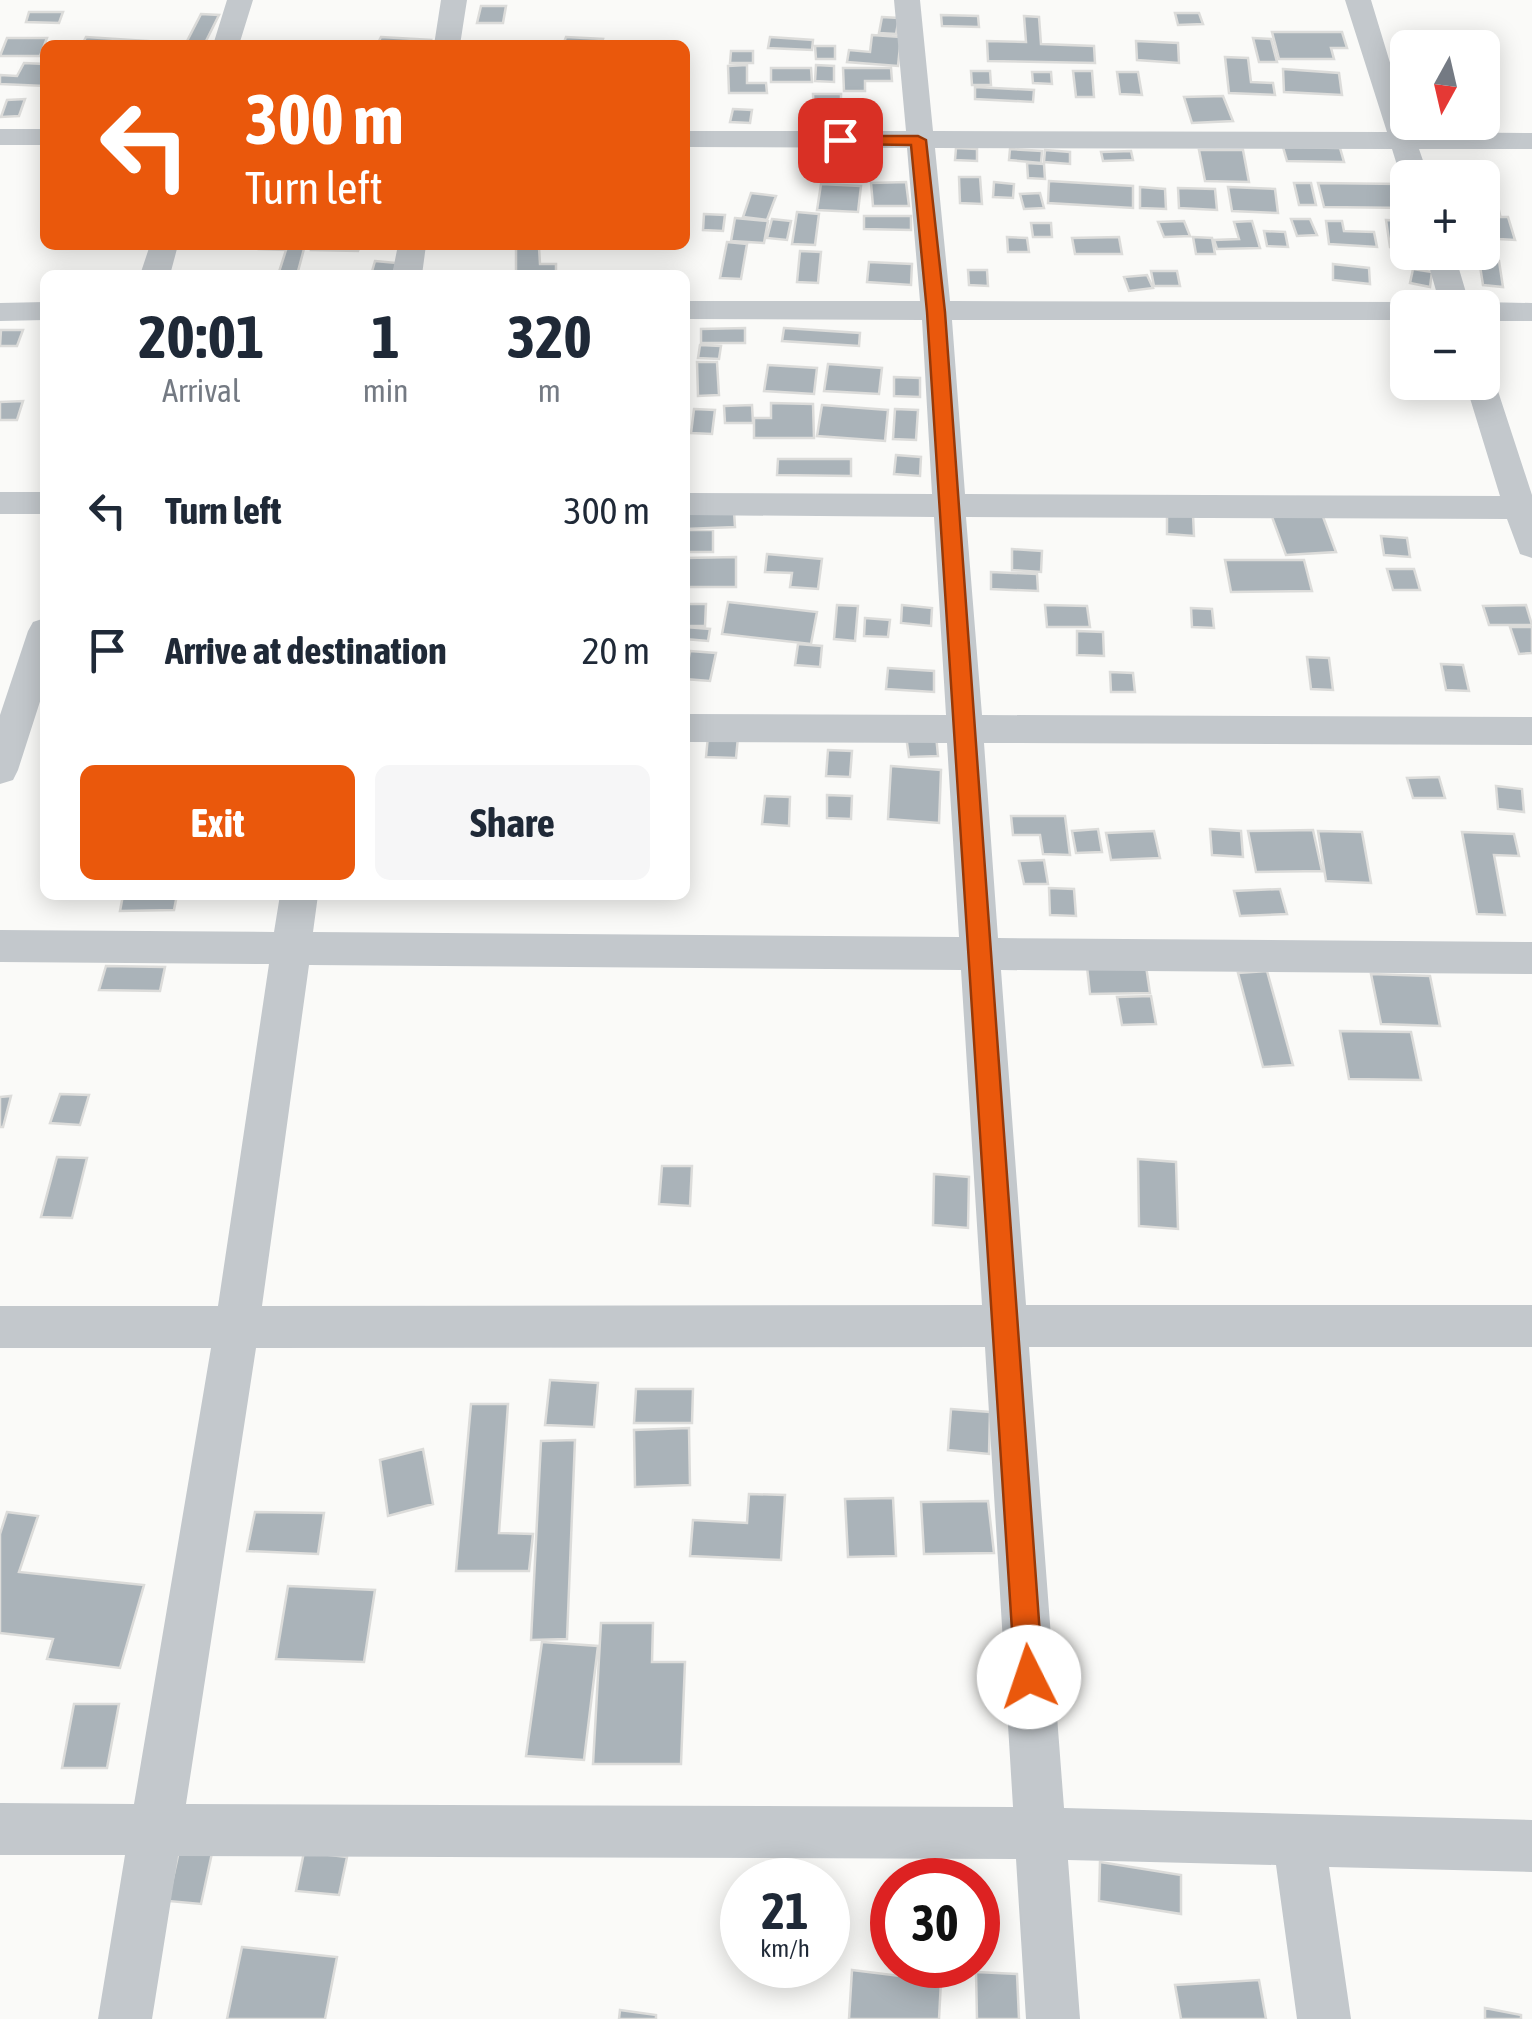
<!DOCTYPE html>
<html lang="en">
<head>
<meta charset="utf-8">
<style>
  :root { --surface:#fff; --page:#f6f6f7; --text:#1f2937; --muted:#747a83; --accent:#ea580c }
  body { margin:0; font-family:"Asap Condensed",sans-serif; background:var(--page); color:var(--text); height:100vh; display:flex; flex-direction:column; font-size:38px; white-space:nowrap }
  * { box-sizing:border-box; margin:0 }
  p { font-size:32px; color:var(--muted) }
  .icon { flex:none; width:55px; height:55px; fill:none; stroke:currentColor; stroke-width:2; stroke-linecap:round; stroke-linejoin:round }
  .map { position:relative; flex:1; overflow:hidden }
  .panel { position:absolute; left:40px; top:270px; width:650px; height:630px; display:flex; flex-direction:column; background:var(--surface); border-radius:15px; box-shadow:0 5px 25px #0003 }
  .panel>* { flex:none }
  .hud { position:absolute; left:40px; top:40px; width:650px; height:210px; border-radius:15px; box-shadow:0 5px 25px #0003; background:#ea580c; color:#fff; overflow:hidden }
  .needle { width:65px; rotate:188deg }
  .buttons { position:absolute; left:1390px; top:30px; display:grid; gap:20px }
  .buttons a { display:grid; place-items:center; width:110px; height:110px; border-radius:15px; background:var(--surface); box-shadow:0 5px 25px #0003; font-size:50px }
  .speed { position:absolute; left:720px; top:1858px; display:flex; gap:20px; font-size:50px; font-weight:700; text-align:center }
  .speed>* { display:grid; place-content:center; width:130px; height:130px; border-radius:50%; background:var(--surface); box-shadow:0 5px 25px #0003; line-height:1 }
  .speed small { font-size:25px; font-weight:400 }
  .speed .limit { border:15px solid #d22; background:#fff; color:#111 }
  .pin { position:absolute; display:grid; place-items:center; width:85px; height:85px; color:#fff; margin:-42px; border-radius:20px; box-shadow:0 5px 15px #0006 }
  .me { position:absolute; width:110px; margin:-55px; rotate:356deg; stroke-linejoin:round; filter:drop-shadow(0 0 8px #0008) }
  .turn { display:flex; align-items:center; gap:35px; height:210px; padding:0 40px; font-size:45px }
  .turn .icon { width:130px; height:130px; stroke-width:2.5 }
  .turn b { display:block; font-size:70px; line-height:85px }
  .eta { display:flex; justify-content:space-evenly; align-items:center; height:170px; text-align:center }
  .eta b { font-size:60px; font-weight:700; line-height:70px }
  .primary-button { display:flex; gap:20px; margin-top:auto; padding:20px 40px }
  .primary-button a { flex:1; height:115px; border-radius:15px; background:var(--accent); color:#fff; font-size:40px; font-weight:700; line-height:115px; text-align:center }
  .primary-button a+a { background:var(--page); color:var(--text) }
  ul { padding:0; list-style:none }
  li { display:flex; align-items:center; gap:30px; height:140px; padding:0 40px }
  li div { flex:1 }
  li b { display:block; font-size:38px }
  li em { font-style:normal }
  .map>svg:first-child { display:block }
  .building { fill:#aab3b9; stroke:#dcdcda; stroke-width:2.5 }
  .lines { fill:none; stroke-linecap:round; stroke-linejoin:round }
  .minor { fill:#c3c8cc; fill-rule:evenodd }
  .route { fill:#ea580c; stroke:#983908; stroke-width:2.5 }
</style>
</head>
<body>
<div class="map">
<svg width="1532" height="2019" viewBox="0 0 1532 2019">
  <rect width="100%" height="100%" fill="#fafaf8"/>
  <!-- building -->
  <path class="building" d="M481,6h25l-3,17h-26z
    M29,12h34l-4,11 -33,-1z
    M1175,13h24l4,11 -25,1z
    M201,14l18,1 -15,30h-19z
    M941,15l37,1 1,11 -37,-1z
    M1024,16l15,1 2,27 53,2 1,17 -107,-2 -1,-20 39,1z
    M882,17l17,1 -3,16 -17,-1z
    M1272,32h70l5,16h-16l3,11h-55z
    M872,35l29,2 -3,29 -51,-4 2,-12 21,2z
    M86,37l76,5 -80,3z
    M381,37l50,3 -2,5h-52z
    M566,37l37,2 -2,6h-38z
    M770,37l43,3 -1,10 -44,-2z
    M7,38h40l-7,18h-40z
    M1253,38l18,1 6,23h-18z
    M1136,41l42,2 1,20 -42,-3z
    M815,46h20v13h-19z
    M731,51h22v12h-23z
    M1225,57l23,1 3,24 22,1 2,12 -46,-2z
    M24,63l21,1v22l-45,-2v-9l17,1z
    M747,65v18h19l1,10h-38l-1,-27z
    M816,65l18,1v16l-19,-1z
    M771,68h40l1,14h-41z
    M843,68h48l1,13h-27v10h-21z
    M1283,69l56,4 3,22 -58,-3z
    M971,71h19l1,14h-19z
    M1073,71h19l2,26h-18z
    M1032,72h19l1,12 -19,-1z
    M1117,72h21l4,23 -22,-1z
    M975,87l59,3 -1,12 -58,-3z
    M813,94h28v25l-27,-1z
    M1223,96l10,25 -41,2 -8,-26z
    M25,99l-6,17 -18,1 6,-17z
    M733,109l19,1 -2,13 -20,-1z
    M1283,147l57,1 4,14 -57,-1z
    M956,148l21,1v12l-22,-1z
    M1010,149l32,2 -1,12 -32,-3z
    M1045,150l25,2v12l-26,-2z
    M1199,150h44l6,32 -44,-1z
    M1131,151l2,9 -30,1 -2,-9z
    M1027,163l17,1 1,15 -17,-1z
    M959,177h21l2,27 -22,-1z
    M1482,178l10,1 8,36 -18,-1z
    M1049,181l84,5v22l-85,-5z
    M906,182l3,24h-36l-2,-23z
    M994,182l20,2 -1,14 -20,-1z
    M1294,183h17l5,22h-17z
    M1318,183l84,1 6,24 -84,-1z
    M821,184l40,2 -3,26 -41,-2z
    M1140,187l25,2 1,20 -26,-1z
    M1228,187l47,2 3,24 -46,-2z
    M1178,188l37,1 2,21 -38,-2z
    M751,193l25,3 -9,24 -24,-3z
    M1040,193l4,15 -20,1 -4,-15z
    M797,212l22,2 -4,31 -23,-1z
    M704,214l21,1 -2,16 -20,-1z
    M864,216h47v14l-47,-1z
    M1492,217h16l7,23 -16,-1z
    M735,218l33,3 -4,22 -33,-2z
    M772,219l19,2 -4,19 -20,-2z
    M1291,219h19l7,16 -20,1z
    M1386,220l22,1v27l-18,-1z
    M1184,221l6,15 -26,1 -6,-15z
    M1252,221l8,27 -43,1 -3,-9 25,-1 -5,-17z
    M1326,221h16l2,10 30,1 3,15 -48,-3z
    M1031,223h20l1,14h-19z
    M1264,231l21,1 3,15 -21,-1z
    M1007,237l20,1 2,14h-21z
    M1119,237l3,17h-47l-3,-16z
    M1193,237l19,1 3,16h-19z
    M727,242l20,2 -6,35 -21,-1z
    M260,245h45l-8,30h-19l8,-25 -27,-1z
    M312,245h48l-2,6 -47,-1z
    M539,247l1,17h16v11h-40v-27z
    M800,251l21,1 -3,31 -21,-1z
    M1479,260l20,1 4,26 -20,-2z
    M375,261l22,2 -4,12h-22z
    M869,262l43,2 -1,21 -44,-3z
    M1333,264l36,4 1,16 -37,-4z
    M1413,269l19,3 -2,15 -20,-4z
    M968,270h19l1,16 -19,-1z
    M1151,271h26l3,15h-26z
    M1147,275l6,13 -24,3 -5,-14z
    M745,328v15h-44v-14z
    M784,328l76,5 -1,13 -77,-5z
    M1,330h22l-6,16h-17z
    M700,345l21,1 -2,13 -21,-1z
    M697,362h20l2,33 -21,1z
    M828,364l54,4 -3,26 -55,-3z
    M768,365l49,3 -3,26 -50,-3z
    M894,377l26,1v19l-26,-1z
    M23,401l-6,19h-17v-18z
    M771,403l42,1 1,34h-60v-20h17z
    M752,405l1,18h-28l-1,-17z
    M822,405l66,5 -3,31 -68,-5z
    M694,409l21,1 -3,24 -21,-1z
    M895,409l23,1 -2,30 -23,-1z
    M896,455l25,2 -1,19 -26,-2z
    M778,459h73v17l-74,-1z
    M734,511l1,16 -50,2v-16z
    M1167,513l26,2 1,21 -27,-2z
    M1322,514l14,38 -50,3 -14,-38z
    M687,530h26v22h-26z
    M1381,536l26,2 3,19 -26,-2z
    M1012,549l30,2 -1,21 -29,-2z
    M767,554l55,5 -4,30 -28,-2 2,-14 -27,-1z
    M736,557v30h-51v-29z
    M1225,560h79l8,31 -81,1z
    M1387,569h27l6,21h-27z
    M991,572l46,2 1,17 -47,-2z
    M728,602l89,10 -6,32 -89,-10z
    M685,604h21l-1,22h-20z
    M837,605l21,1 -3,35 -21,-2z
    M902,605l30,3 -1,18 -30,-3z
    M1045,605l42,1 3,21h-43z
    M1526,605l6,20h-43l-6,-19z
    M1191,608l21,1 2,19 -22,-1z
    M865,618l25,2 -2,17 -24,-1z
    M685,627l25,2 -2,12 -23,-2z
    M1510,627h22v26l-13,1z
    M1077,631l26,1 1,24 -27,-1z
    M798,644l24,2 -2,21 -25,-2z
    M690,651l26,2 -6,28 -25,-2z
    M1307,657l22,1 4,32 -22,-1z
    M1441,664l22,1 6,26 -23,-1z
    M888,668l46,3v21l-48,-3z
    M1110,672l23,1 2,19h-24z
    M936,735l2,21 -29,1 -3,-21z
    M708,736l30,1 -2,21 -30,-1z
    M828,750l24,1 -2,26 -24,-1z
    M891,766l50,4 -2,53 -51,-4z
    M1439,777l6,21h-32l-6,-20z
    M1496,786l26,3 2,23 -26,-3z
    M827,795l25,1 -1,23 -24,-1z
    M765,796l25,1 -1,29 -27,-2z
    M1011,816h54l5,39 -27,-1 -3,-19h-27z
    M1098,829l4,23 -26,1 -4,-22z
    M1210,829l31,2 2,26 -31,-2z
    M1313,830l9,41 -66,1 -8,-41z
    M1154,831l6,27 -49,2 -5,-27z
    M1318,831l44,1 9,51 -45,-2z
    M1462,832l52,2 5,22 -25,-1 11,60 -28,-1z
    M1044,860l4,24h-24l-5,-23z
    M1049,888l25,1 2,27 -26,-1z
    M1280,889l7,25 -47,2 -6,-25z
    M123,895h54l-3,15 -54,1z
    M106,966l59,1 -5,24 -61,-1z
    M1146,966l4,27 -60,1 -3,-27z
    M1267,971l26,94 -30,2 -25,-94z
    M1371,974l59,2 10,50 -59,-2z
    M1151,996l5,28 -34,1 -5,-28z
    M1340,1031l71,1 10,48 -72,-1z
    M60,1094l29,1 -9,30 -30,-2z
    M11,1096l-8,31h-3v-30z
    M57,1157l30,1 -15,60 -31,-1z
    M1138,1159l38,3 2,67 -39,-3z
    M662,1166h30l-2,40 -31,-2z
    M934,1174l35,3 -1,51 -35,-3z
    M550,1380l48,3 -4,44 -49,-2z
    M636,1389h57l-1,34h-58z
    M471,1404h37l-9,129 34,1 -4,37h-73z
    M951,1409l39,3 -1,42 -41,-4z
    M689,1428l1,57 -55,2 -1,-57z
    M575,1440l-8,199 -36,1 10,-199z
    M423,1449l10,55 -45,12 -8,-56z
    M749,1494l36,1 -4,65 -91,-4 3,-36 54,3z
    M893,1498l3,58 -48,1 -3,-58z
    M988,1501l6,52 -70,1 -3,-52z
    M7,1512l31,4 -19,56 125,13 -24,83 -73,-9 6,-20 -53,-6v-99z
    M255,1512l69,1 -6,41 -71,-3z
    M288,1586l87,4 -11,72 -88,-3z
    M601,1623h52l-1,39h33l-4,102h-88z
    M542,1642l56,4 -14,114 -58,-4z
    M74,1704h45l-12,64h-45z
    M179,1851l33,2 -11,51 -33,-3z
    M304,1852l43,5 -8,38 -43,-4z
    M1100,1862l81,13v39l-82,-13z
    M242,1947l95,10 -12,62h-98z
    M852,1970l89,11 -2,38h-90z
    M976,1972l41,2 2,45h-42z
    M1259,1980l7,39h-85l-6,-34z
    M1485,2008l36,7v4h-36z
    M620,2010l36,5v4h-37z"/>
  <g class="lines">
    <!-- minor -->
    <path class="minor" d="M227,0h26l-14,45h-26z
      M441,0h26l-7,45h-26z
      M894,0h26l13,131 454,1 -42,-132h26l37,122 6,10 118,1v16h-113l10,29h-21v7l-7,-7 -9,-29 -457,-1 15,153 458,1 13,6h-13v12h-456l13,174 535,2 -35,-114h17v-9l9,2 4,7 37,113v63l-12,-4 -13,-35 -541,-2 16,198 550,2v28l-548,-2 14,195 534,4v32l-531,-4 25,335h506v42h-503l35,461 468,12v52l-203,-5 22,152h-54l-21,-154 -208,-5 12,159h-54l-10,-160 -838,-3 -26,163h-54l27,-164h-125v-52l134,1 77,-456h-211v-42h218l51,-342 -269,-2v-32l274,2 6,-37h38l-5,37 646,5 -12,-194 -262,-1v-28l261,1 -12,-198 -249,-2v-22l247,1 -10,-174 -237,-1v-18h235l-13,-153 -222,-1v-16h221zM309,965l652,5 21,335 -720,1zM985,1347l28,460 -827,-3 70,-456z
      M0,129h45v16h-45z
      M150,245h28l-8,30h-30z
      M398,245h28l-4,30h-30z
      M1425,252h29l16,54 12,-4 50,1v18h-50v-13h-41z
      M45,302v18l-45,1v-18z
      M0,492h45v22h-45z
      M45,618v68l-27,84 -5,10 -13,4v-69l28,-84 5,-9z"/>
  </g>
  <!-- route -->
  <path class="route" d="M835,136h83l8,4 19,172 98,1365 -4,10 -10,4 -10,-4 -4,-10 -88,-1365 -16,-167 -71,-1 -5,-1z"/>
</svg>
<div class="buttons">
<a><svg class="needle" viewBox="-14 -14 28 28"><path d="M0-13l5 13h-10z" fill="#e53935"/><path d="M0 13l5-13h-10z" fill="#747a83"/></svg></a>
<a>+</a>
<a>−</a>
</div>
<div class="speed"><div>21<small>km/h</small></div><div class="limit">30</div></div>
<div class="pin" style="left:840px;top:140px;background:#d93025"><svg class="icon" aria-label="arrive" viewBox="0 0 24 24"><path d="M6 21V4h12l-3 4 3 4H6"/></svg></div>
<svg class="me" style="left:1029px;top:1677px" viewBox="-20 -20 40 40"><circle r="19" fill="#fff"/><path d="M0-13L10 11 0 6-10 11z" fill="#ea580c"/></svg>
<div class="hud">
<div class="turn"><svg class="icon" aria-label="left" viewBox="0 0 24 24"><path d="M17 20v-9H6M10 6l-5 5 5 5"/></svg><div><b>300 m</b>Turn left</div></div>
</div>
<section class="panel">
<div class="eta">
<div><b>20:01</b><p>Arrival</p></div>
<div><b>1</b><p>min</p></div>
<div><b>320</b><p>m</p></div>
</div>
<ul>
<li><svg class="icon" aria-label="left" viewBox="0 0 24 24"><path d="M17 20v-9H6M10 6l-5 5 5 5"/></svg><div><b>Turn left</b></div><em>300 m</em></li>
<li><svg class="icon" aria-label="arrive" viewBox="0 0 24 24"><path d="M6 21V4h12l-3 4 3 4H6"/></svg><div><b>Arrive at destination</b></div><em>20 m</em></li>
</ul>
<div class="primary-button"><a>Exit</a><a>Share</a></div>
</section>
</div>
</body>
</html>
